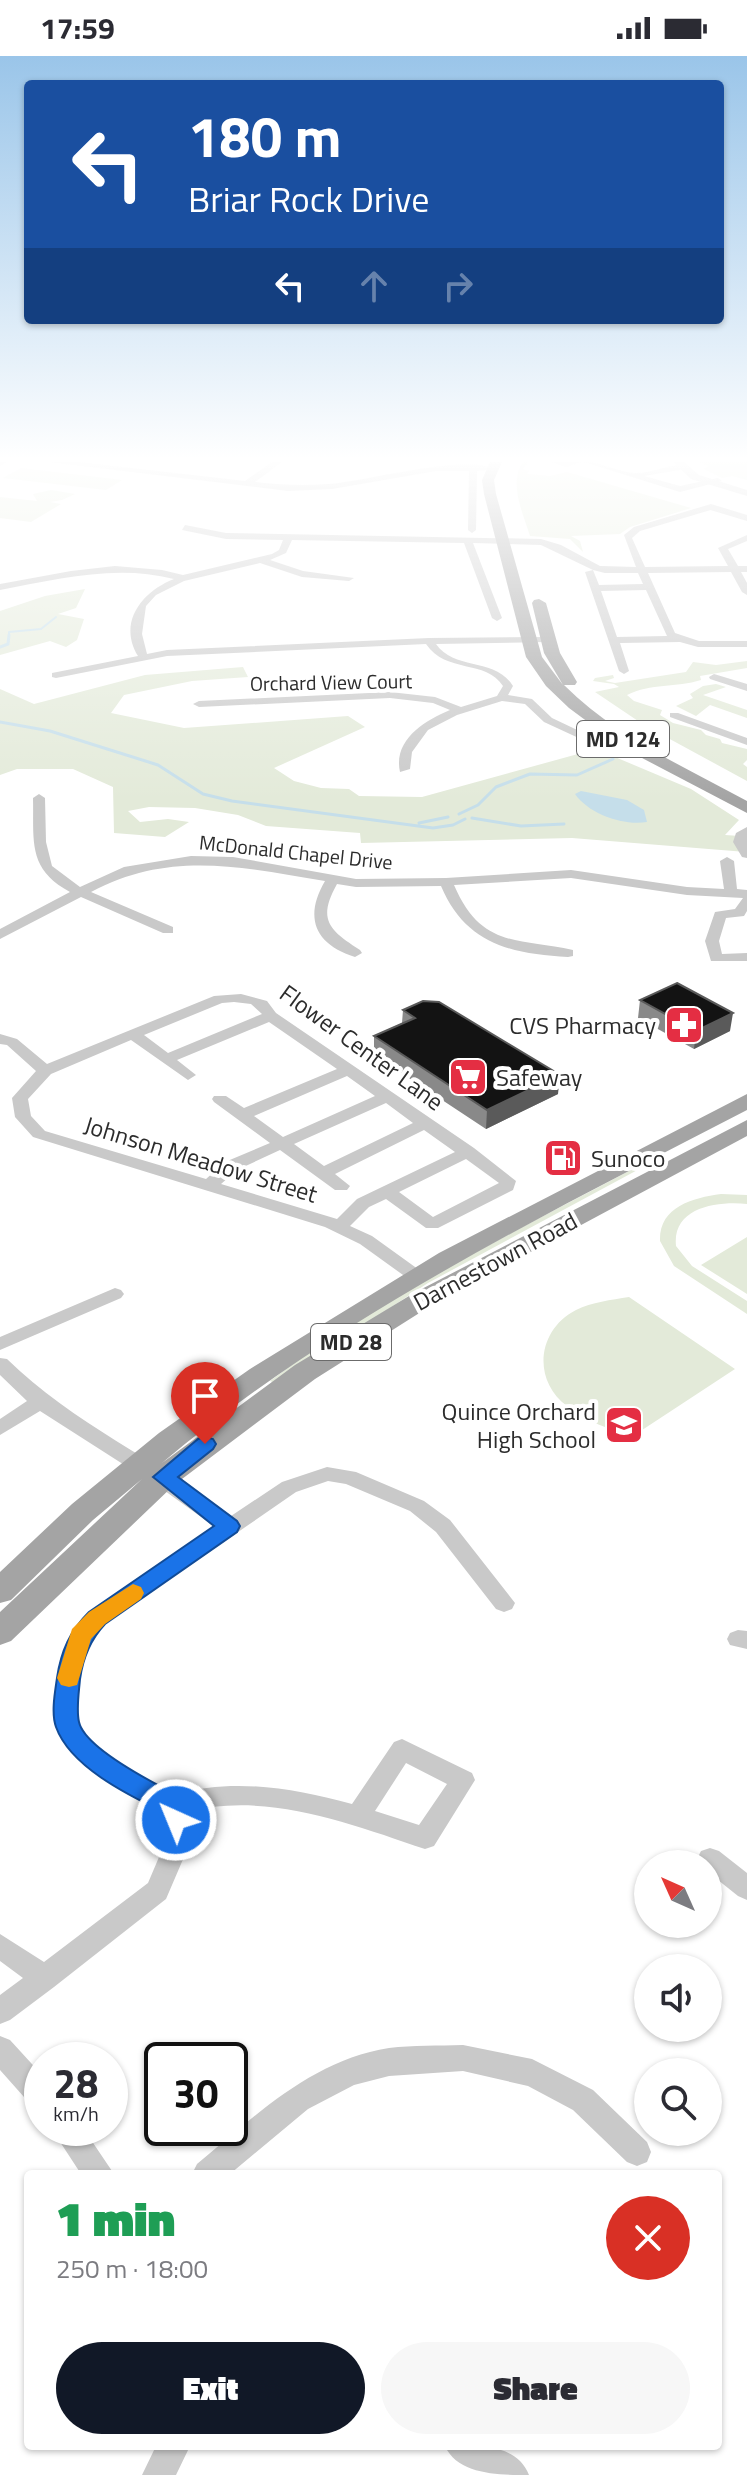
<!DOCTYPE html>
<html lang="en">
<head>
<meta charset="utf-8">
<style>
  :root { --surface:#fff; --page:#f7f7f7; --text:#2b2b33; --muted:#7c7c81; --accent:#111827 }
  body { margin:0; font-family:"Titillium Web",sans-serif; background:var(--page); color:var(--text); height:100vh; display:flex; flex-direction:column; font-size:30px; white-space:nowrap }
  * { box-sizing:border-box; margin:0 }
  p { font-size:26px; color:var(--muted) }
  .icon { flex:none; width:44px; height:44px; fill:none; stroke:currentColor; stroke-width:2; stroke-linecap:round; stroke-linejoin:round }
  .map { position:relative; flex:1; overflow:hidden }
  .side { position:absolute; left:24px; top:2114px; width:698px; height:280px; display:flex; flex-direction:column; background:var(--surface); border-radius:8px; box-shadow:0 2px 6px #0004 }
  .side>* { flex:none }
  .banner { position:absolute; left:24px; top:24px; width:700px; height:244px; border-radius:8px; box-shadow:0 2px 6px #0004; background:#1a4fa0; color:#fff; overflow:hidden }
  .needle { width:52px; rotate:315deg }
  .buttons { position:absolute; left:634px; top:1794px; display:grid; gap:16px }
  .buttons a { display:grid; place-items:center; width:88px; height:88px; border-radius:50%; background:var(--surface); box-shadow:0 2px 6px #0004; font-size:40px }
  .speed { position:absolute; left:24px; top:1986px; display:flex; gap:16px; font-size:40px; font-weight:700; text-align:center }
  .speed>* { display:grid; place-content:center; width:104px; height:104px; border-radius:50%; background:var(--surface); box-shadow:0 2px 6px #0004; line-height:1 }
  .speed small { font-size:20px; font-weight:400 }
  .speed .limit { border:4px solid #111; border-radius:12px; background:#fff; color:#111 }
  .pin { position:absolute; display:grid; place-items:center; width:68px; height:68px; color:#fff; margin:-82px -34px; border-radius:50% 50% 50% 0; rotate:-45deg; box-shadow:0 0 8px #0007 }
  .pin .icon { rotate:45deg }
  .me { position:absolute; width:88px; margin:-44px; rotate:316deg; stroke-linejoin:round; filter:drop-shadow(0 0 6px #0008) }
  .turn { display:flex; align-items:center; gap:28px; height:168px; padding:0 32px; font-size:36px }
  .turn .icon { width:104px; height:104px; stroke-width:2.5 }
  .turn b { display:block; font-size:56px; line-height:68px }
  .lanes { display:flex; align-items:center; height:76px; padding:0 32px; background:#0003; justify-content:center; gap:40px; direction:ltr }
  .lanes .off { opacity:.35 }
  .round { display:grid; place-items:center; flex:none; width:84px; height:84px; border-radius:42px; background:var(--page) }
  .overview { display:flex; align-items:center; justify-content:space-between; height:136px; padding:0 32px }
  h1 { font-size:48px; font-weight:800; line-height:60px; color:#1e9e55 }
  .button { display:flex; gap:16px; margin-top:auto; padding:16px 32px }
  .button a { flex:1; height:92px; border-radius:48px; background:var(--accent); color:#fff; font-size:32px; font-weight:800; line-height:92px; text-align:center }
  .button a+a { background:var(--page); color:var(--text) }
  .status { display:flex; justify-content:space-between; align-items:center; height:56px; padding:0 40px; background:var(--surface); direction:ltr }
  .status svg { height:22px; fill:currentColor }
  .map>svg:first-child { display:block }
  .green { fill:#e3ead9 }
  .water { fill:#c5deea }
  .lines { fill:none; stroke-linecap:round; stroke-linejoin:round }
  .stream-far1 { stroke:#c5deea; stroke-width:2 }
  .stream { stroke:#c5deea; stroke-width:3 }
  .minor { fill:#c9c9c9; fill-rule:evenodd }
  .tertiary { fill:#c9c9c9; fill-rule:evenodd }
  .primary { fill:#a4a4a4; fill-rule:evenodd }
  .wall { fill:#898989 }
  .shaded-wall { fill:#5a5a5a }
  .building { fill:#131313; stroke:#5a5a5a; stroke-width:2 }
  .route { fill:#1a73e8; stroke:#114b97; stroke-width:2 }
  .slow { fill:#f59e0b }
  .labels { text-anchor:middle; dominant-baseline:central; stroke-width:8; stroke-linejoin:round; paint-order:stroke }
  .far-street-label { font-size:20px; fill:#2c2c2c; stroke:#fff }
  .shield { fill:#fff; stroke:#6b6b6b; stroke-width:2 }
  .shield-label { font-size:22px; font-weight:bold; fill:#2c2c2c }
  .poi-label { font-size:24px; fill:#2c2c2c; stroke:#fff; text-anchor:end }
  .street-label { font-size:24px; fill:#2c2c2c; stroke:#fff }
</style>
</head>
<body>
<div class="status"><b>17:59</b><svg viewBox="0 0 49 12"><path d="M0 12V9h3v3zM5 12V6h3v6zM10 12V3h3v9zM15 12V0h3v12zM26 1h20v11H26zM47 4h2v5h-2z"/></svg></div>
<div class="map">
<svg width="747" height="2419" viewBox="0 0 747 2419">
  <rect width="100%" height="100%" fill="#fff"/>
  <!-- green -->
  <path class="green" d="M528,406l-5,7 6,2 -2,3 23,2 17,-4 124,36 -61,19 -10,7 -49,2 9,5 3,11 -13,-13 -40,-3c-7,-23 -21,-51 -8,-73z
    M698,406h49v18l-15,-4 -10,2 -18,-9 4,-3z
    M21,412l101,12 -16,10 -103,-12z
    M51,434l24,4 -13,6 -12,2 11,2 -30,18 -31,-4v-21l37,4 -4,-7z
    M85,533l-9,19 -18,6 26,5 -7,21 -11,7 -16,-6 -50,14v-44l45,-15z
    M747,605v7l-47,8 1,4c-25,8 -50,3 -74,15l7,6 28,9 -2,5 13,8 28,7 5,5 14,4 2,4 25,6v11l-4,4 4,3v14l-103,-56 -49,-33 24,-5 -5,-3 -21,-3 2,-3 18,-3 1,3 -9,3 10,2 71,-11 7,-10 23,3z
    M243,611l5,10 -56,4 -68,14 -13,18 73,15 164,-12 17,11 -91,41 20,13 27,7 28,1 10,7 63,1 174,-48 95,40 48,31 -14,15 15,1 6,16 -174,-14 -211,5 -1,-10 -94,-7 -28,-11 -43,-7 -46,-1 -21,4 12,11 28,-3 21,3 -24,15 -51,-4 -1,-46 -40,-18h-56l-17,6v-86l34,15 111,-29z
    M716,628l10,3 -23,8 44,15v8l-37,-13 -14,11 -20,-10 17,-8 -3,-4 13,-8z
    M656,1104l-228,123 -153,100 -5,-2c111,-84 237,-145 359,-210z
    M721,1138l26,1v9c-29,-3 -75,3 -71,42l16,20 55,35v13l-73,-48 -14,-25c-1,-34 32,-43 61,-47z
    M747,1181v57l-46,-29z
    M629,1241l106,72 -102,67c-24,-7 -46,-14 -66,-30 -35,-26 -30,-76 9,-96 16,-8 35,-10 53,-13z"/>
  <!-- water -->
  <path class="water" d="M581,735l46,9 17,10 3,12c-24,4 -58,-8 -72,-28z"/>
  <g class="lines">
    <!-- stream-far1 -->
    <path class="stream-far1" d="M9,581v-5l32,-3 15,-12"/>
    <!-- stream -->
    <path class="stream" d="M0,591l8,-3 1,-9
      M0,666l50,9 108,34 45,29 29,7 201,27 20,-3 12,-6
      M459,758l19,-9 18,-18 34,-13 47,1 36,-16
      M472,762l49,8 43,-2
      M419,767l29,-6"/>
    <!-- minor -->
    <path class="minor" d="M0,406h7l-7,4z
      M49,406h30l166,19 27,-19h10l-27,20c25,3 49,4 74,2 39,-3 135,-30 166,-15l-18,2 -1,59 -4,3 -4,-3 1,-59h-33l-104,18 -44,2z
      M552,406h29l-15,5z
      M584,406c18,0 33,10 50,11 17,1 34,-9 51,-8v4l-41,7 36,10 38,-8 4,3 -42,11z
      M711,448l3,5 -74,22 -8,7 13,29 83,-1 -10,-18 29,-13v6l-19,8 10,17h9v6h-6l6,11v12l-5,-3 -11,-20 -83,1 27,60 24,8h48v6h-49l-18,-5 -60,1 9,28 -5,3 -5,-3 -34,-99 8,-2 6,15 44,-1 -5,-11h-33l-12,-3 -52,-25 -68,-2 29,75 -5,3 -5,-3 -28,-75 -172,-3 -6,13 -16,7 33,11 51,7 -5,3 -47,-4 -42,-14 -76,18 -28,14 -10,11 -4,28 5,20 20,-4 262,-12 121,-1v4l-4,1 -110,2c19,27 59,13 77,42l-5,9 24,4 20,19 61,29v4l-4,1 -65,-30 -19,-18 -23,-3 -45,14 -29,15 -16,22 -2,17 -10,3c-7,-32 24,-51 50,-62l-17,-7 -43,-5 -191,9 -6,-3 6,-3 191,-9 45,5 26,10 36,-11 6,-10c-17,-27 -57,-12 -77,-42l-259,12 -111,22 -4,-1v-4l86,-17c-21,-34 5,-65 36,-77 -58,-15 -116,0 -174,11v-6l71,-13 44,-5 47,4 21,5 89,-21 7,-4 4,-10 -57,-1 -44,-9 3,-5 41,8 315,6 20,6 39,21 36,1 -12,-32 10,-8zM646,534l21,46 -50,1 -16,-46z
      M714,618l33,10v7l-37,-12 -1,-2z
      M670,657h8l69,25v7l-77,-28z
      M39,738l6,4 1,44 6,24 28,21 44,-20 67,-11 42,1 123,22 90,-1 125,-8 116,17 37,2 -4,-28 7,-4 7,4 3,28 10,1v21l-3,5 -18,2 -7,23 3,13 25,-1v8h-36l-6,-20 10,-29 20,-3 8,-11 -56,-3 -116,-17 -117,7c27,63 63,53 119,65v6l-5,1c-58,-3 -103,-14 -127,-71l-85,1 -19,-3c-20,36 -8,46 23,66l2,3 -7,4c-41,-13 -51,-40 -30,-76 -83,-14 -156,-31 -234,11l82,35v6h-10l-82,-36 -81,42v-10l70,-37c-43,-23 -36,-51 -37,-94z
      M747,771v31l-5,-1 -9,-15 3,-9z
      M241,938l26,7 9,12 198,135 42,33 -3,9 -75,38h-12l-40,-29 -17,8 -19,19 22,10 50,36 3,4 -3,4h-12l-50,-36 -35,-17 -292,-90 -18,-20 -3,-19 24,-27 -29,-26 -7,-1v-10l17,5 30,25 167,-68zM234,946l17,2 11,10 -94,39 -24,-18 78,-32zM269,966l68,47 -93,39 -18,-12h-12l-2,3 2,3 56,41 -45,19 -19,17 -161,-48 -14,-15 -3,-17 23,-25 80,-34 57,40 8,-5 -19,-15zM347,1020l28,20 -92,41 -29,-21zM386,1047l27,20 -89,43 -30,-22zM424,1074l31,22 -98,47 -20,20 -116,-35 16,-14 43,-20 55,40h12l3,-4 -15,-12zM466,1103l33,24 -66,34 -34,-25z
      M115,1232l6,2 3,4 -3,4 -121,52v-13z
      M0,1302l7,1c66,65 151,101 224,157l51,-34 45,-15 29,5 68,29 26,19 65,83 -3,6 -8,3 -8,-3 -60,-77 -26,-21 -64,-27 -18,-3 -32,11 -191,132c-15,17 -21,34 -25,57 -2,14 -5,30 0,43 10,30 67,56 95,70 60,-16 118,-6 177,10l42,-62 8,-3 70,34 3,7 -41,66 -9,3c-74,-25 -159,-58 -238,-37v38l-21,49 -112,88 -44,33 -10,4v-29l23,-17 -23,-17v-27l44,28 104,-79 14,-33v-39l-59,-33 -29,-23 -10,-13 -10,-25 5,-47 11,-31 19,-27 126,-85 -50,-36 -125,-80 -40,24v-16l27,-18 -27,-26zM406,1707l41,21 -28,41 -44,-14z
      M738,1574l9,1v18l-17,-4 -3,-6 3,-6z
      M710,1792l9,3 28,22v27l-9,-4 -30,-24v-8h-8l-3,-5 4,-8z
      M0,1980l10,4 32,35v35l-10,-4 -32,-36z
      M463,1989l69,14 61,31 54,52 4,10 -4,10 -10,4 -10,-4 -54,-52 -45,-24 -65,-15 -74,5 -35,9 -46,24 -78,65h-38l5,-10c58,-48 115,-104 192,-116 24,-3 50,-2 74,-3z
      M51,2072h32l31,46h-33z
      M156,2390h34l-14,29h-34z
      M445,2390c30,0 71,-4 84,29 -30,0 -71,0 -84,-29z"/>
    <!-- tertiary -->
    <path class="tertiary" d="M673,406h11l15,13 48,15v6l-56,-17z
      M711,448l36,11v6l-40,-12 -1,-2z"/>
    <!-- primary -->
    <path class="primary" d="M490,406h12l-8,18 2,14 46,163 21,28 -19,-32 -12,-50 2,-3 5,-1 7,4 14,50 17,29 -2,3h-11c52,52 119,81 183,116v12l-124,-65 -54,-40 -23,-22 -20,-29 -42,-163 -2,-14z
      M747,1038v16c-201,104 -411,207 -585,353l133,-98 119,-72 333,-173v16l-315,169 -117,74 -141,106 -163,156 -11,4v-33l142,-133 -49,41 -82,80 -11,3v-31l72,-68 87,-71 91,-64 189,-116z"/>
  </g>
  <!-- wall -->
  <path class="wall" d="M640,944l90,31 -36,18 -56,-31z
    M403,954l155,84 -72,35 -112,-74v-19l28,-13z"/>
  <!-- shaded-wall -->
  <path class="shaded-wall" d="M733,957l-3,18 -36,18 2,-18z
    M560,1019l-2,19 -72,35 1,-19z"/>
  <!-- building -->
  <path class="building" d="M677,927l56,30 -37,18 -56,-31z
    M423,945l16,1 121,73 -73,35 -113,-74 41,-18 -12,-8z"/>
  <!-- sky -->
  <linearGradient id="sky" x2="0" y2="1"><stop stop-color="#9ac5e9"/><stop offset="0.54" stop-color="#fff"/><stop offset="1" stop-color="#fff" stop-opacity="0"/></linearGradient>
  <rect width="747" height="745" fill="url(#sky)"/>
  <!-- route -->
  <path class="route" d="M205,1381l8,2 3,5 -3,5 -35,28 59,44 3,5 -3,6 -132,92c-15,16 -22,33 -25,55 -1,13 -4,30 -1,43 6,27 78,63 102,75l7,23 -3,7 -9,4 -9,-4 -6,-16c-35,-17 -91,-45 -105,-84 -5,-14 -1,-35 1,-49 4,-27 13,-47 32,-66l125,-86 -61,-49 45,-38z"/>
  <!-- slow -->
  <path class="slow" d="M133,1528l8,3 3,6 -3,6 -36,25 -14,15 -14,46 -8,2 -8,-2 -4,-7 15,-49 17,-17z"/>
  <!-- icons -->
  <defs>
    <g id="pharmacy-square" transform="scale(2)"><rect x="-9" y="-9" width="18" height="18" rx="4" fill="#e42e43" stroke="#fff"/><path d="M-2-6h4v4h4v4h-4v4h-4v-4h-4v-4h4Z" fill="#fff"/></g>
    <g id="supermarket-square" transform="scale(2)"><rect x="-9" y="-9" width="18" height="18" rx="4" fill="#e42e43" stroke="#fff"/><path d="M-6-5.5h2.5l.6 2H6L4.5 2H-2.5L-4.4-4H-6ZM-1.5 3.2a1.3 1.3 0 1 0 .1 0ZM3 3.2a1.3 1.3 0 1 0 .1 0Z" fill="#fff"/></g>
    <g id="fuel-square" transform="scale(2)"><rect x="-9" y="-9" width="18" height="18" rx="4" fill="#e42e43" stroke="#fff"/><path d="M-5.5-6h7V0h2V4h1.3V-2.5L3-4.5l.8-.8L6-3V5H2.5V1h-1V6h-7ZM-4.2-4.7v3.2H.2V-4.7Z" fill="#fff"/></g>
    <g id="school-square" transform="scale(2)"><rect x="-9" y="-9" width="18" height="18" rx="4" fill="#e42e43" stroke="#fff"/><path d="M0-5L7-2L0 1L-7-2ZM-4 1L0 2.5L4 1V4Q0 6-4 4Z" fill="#fff"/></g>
  </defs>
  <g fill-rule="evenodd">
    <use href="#pharmacy-square" x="684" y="969"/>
    <use href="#supermarket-square" x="468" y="1021"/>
    <use href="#fuel-square" x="563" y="1102"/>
    <use href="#school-square" x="624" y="1369"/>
  </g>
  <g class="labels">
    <!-- far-street labels -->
    <g class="far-street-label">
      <text transform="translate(331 626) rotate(-1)">Orchard View Court</text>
      <text transform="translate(296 796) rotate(6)">McDonald Chapel Drive</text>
    </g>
    <!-- shield labels -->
    <g class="shield">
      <rect x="577" y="665" width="92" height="36" rx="6"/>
      <rect x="311" y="1268" width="80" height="36" rx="6"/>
    </g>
    <g class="shield-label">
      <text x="623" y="683">MD 124</text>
      <text x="351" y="1286">MD 28</text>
    </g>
    <!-- poi labels -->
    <g class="poi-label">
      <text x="656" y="969">CVS Pharmacy</text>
      <text x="496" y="1021" text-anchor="start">Safeway</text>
      <text x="591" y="1102" text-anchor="start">Sunoco</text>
      <text x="596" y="1355">Quince Orchard<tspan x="596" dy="28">High School</tspan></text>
    </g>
    <!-- street labels -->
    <g class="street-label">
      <text transform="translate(362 991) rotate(36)">Flower Center Lane</text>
      <text transform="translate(201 1103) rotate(17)">Johnson Meadow Street</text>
      <text transform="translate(495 1205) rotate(-28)">Darnestown Road</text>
    </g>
  </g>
</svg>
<div class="buttons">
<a><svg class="needle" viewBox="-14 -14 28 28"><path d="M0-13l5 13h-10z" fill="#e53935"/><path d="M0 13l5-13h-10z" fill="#7c7c81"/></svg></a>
<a><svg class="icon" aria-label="sound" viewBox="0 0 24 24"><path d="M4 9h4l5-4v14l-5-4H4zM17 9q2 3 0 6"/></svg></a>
<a><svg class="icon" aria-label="search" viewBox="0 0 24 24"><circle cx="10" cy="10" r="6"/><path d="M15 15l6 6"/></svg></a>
</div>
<div class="speed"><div>28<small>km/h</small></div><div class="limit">30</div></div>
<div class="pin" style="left:205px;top:1388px;background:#d93025"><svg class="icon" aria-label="arrive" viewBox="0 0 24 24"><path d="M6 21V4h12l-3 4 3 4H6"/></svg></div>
<svg class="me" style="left:176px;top:1764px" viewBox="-20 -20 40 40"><circle r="17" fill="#1a73e8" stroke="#fff" stroke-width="3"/><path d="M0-11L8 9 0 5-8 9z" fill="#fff"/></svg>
<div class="banner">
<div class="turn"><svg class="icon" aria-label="left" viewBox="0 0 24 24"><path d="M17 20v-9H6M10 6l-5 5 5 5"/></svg><div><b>180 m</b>Briar Rock Drive</div></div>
<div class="lanes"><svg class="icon" aria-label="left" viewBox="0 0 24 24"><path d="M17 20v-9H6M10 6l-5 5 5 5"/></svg><svg class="icon off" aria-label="ahead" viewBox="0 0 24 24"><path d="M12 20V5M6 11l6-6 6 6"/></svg><svg class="icon off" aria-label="right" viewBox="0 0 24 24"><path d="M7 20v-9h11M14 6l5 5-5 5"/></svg></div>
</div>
<section class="side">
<div class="overview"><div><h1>1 min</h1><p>250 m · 18:00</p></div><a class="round" style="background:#d93025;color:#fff"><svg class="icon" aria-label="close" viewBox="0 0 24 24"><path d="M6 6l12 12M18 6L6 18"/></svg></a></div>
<div class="button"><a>Exit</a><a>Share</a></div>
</section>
</div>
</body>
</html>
